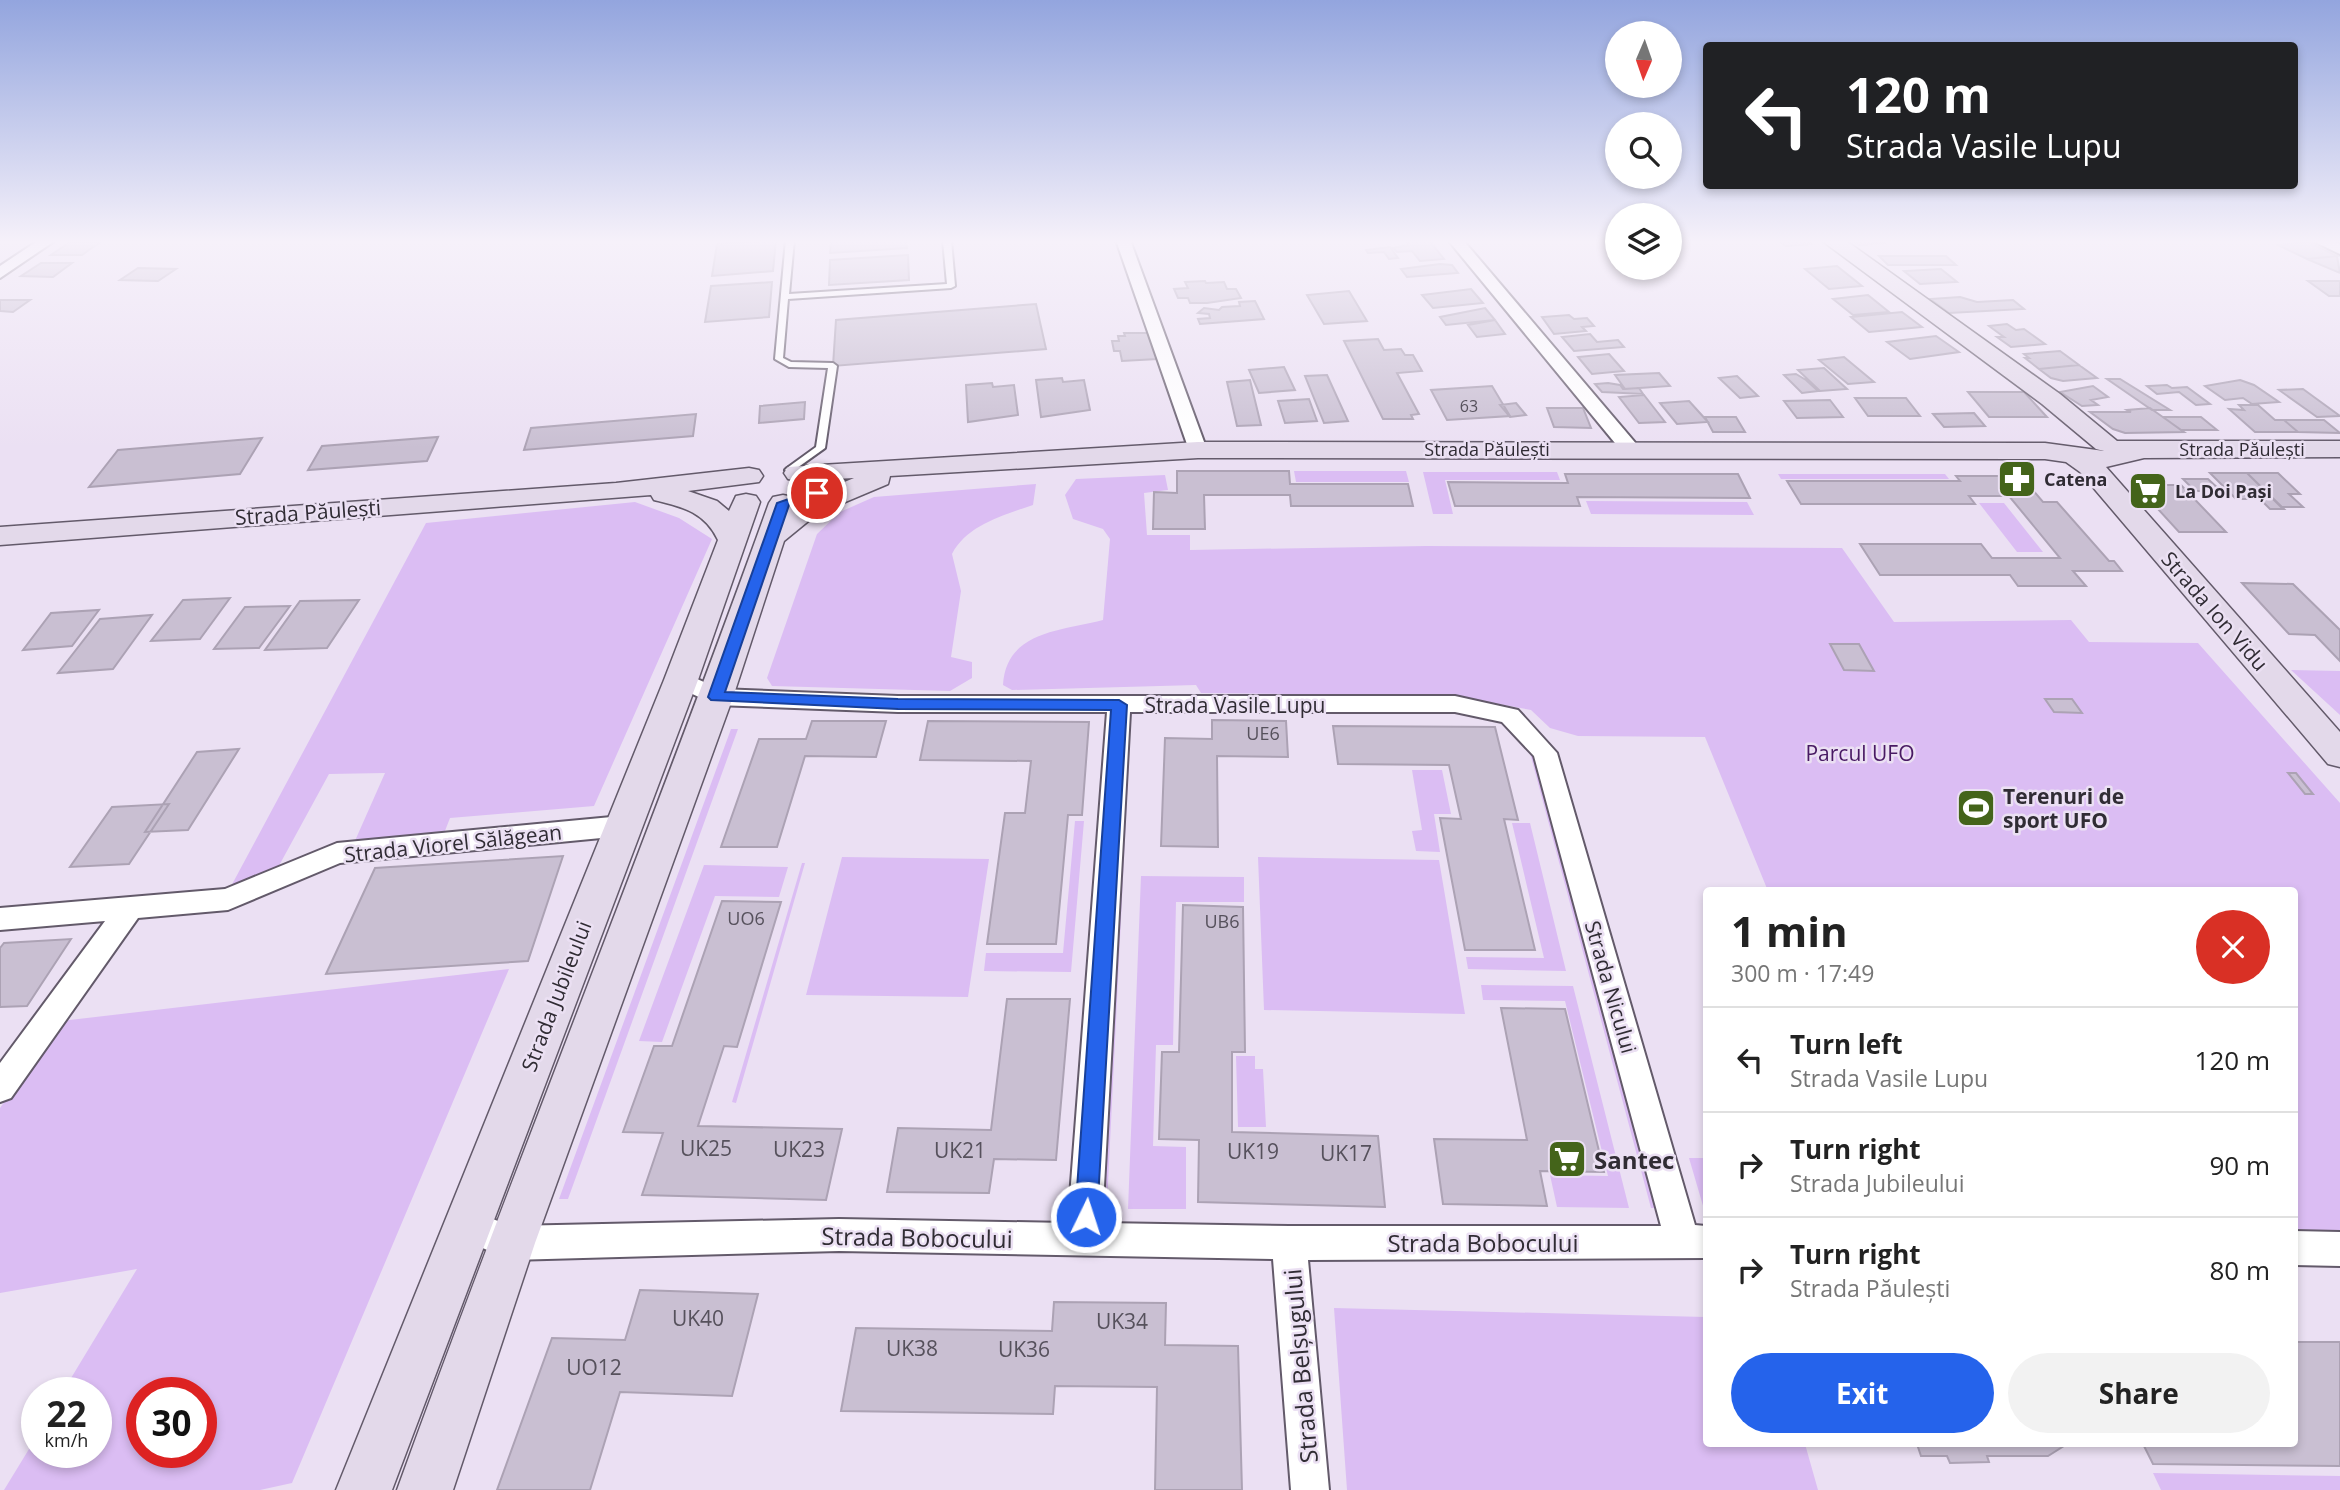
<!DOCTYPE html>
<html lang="en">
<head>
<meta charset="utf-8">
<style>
  :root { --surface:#fff; --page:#f2f2f2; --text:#222; --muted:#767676; --line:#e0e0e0; --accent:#2563eb }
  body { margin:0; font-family:"Open Sans",sans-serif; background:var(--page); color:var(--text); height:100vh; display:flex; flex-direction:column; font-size:26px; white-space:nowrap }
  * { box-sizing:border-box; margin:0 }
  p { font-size:23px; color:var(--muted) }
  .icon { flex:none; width:38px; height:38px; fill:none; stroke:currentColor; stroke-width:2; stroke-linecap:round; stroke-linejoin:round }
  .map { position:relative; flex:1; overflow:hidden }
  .drawer { position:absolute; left:1703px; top:887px; width:595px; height:560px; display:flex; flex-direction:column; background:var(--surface); border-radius:7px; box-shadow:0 4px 10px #0003 }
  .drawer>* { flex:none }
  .hud { position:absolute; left:1703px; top:42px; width:595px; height:147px; border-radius:7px; box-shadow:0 4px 10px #0003; background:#202124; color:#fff; overflow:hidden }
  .needle { width:46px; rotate:182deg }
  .buttons { position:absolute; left:1605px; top:21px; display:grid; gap:14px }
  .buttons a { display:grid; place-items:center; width:77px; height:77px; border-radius:50%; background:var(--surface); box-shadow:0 4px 10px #0003; font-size:35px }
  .speed { position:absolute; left:21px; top:1377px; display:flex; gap:14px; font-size:35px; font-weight:700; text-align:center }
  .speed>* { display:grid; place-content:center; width:91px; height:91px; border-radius:50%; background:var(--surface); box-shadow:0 4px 10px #0003; line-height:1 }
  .speed small { font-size:18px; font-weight:400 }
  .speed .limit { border:10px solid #d22; background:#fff; color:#111 }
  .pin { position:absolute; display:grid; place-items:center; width:60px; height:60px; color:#fff; margin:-30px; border:4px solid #fff; border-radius:50%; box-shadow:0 2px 7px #0007 }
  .me { position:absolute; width:77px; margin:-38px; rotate:4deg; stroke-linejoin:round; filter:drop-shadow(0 0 5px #0008) }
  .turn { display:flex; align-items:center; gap:24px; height:147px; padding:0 28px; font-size:32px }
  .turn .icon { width:91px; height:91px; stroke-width:2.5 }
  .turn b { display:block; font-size:49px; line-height:60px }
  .round { display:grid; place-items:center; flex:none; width:74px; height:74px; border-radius:37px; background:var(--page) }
  .summary { display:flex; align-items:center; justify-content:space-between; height:119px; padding:0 28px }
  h1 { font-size:42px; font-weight:700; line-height:52px }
  .primary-button { display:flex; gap:14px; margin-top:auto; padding:14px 28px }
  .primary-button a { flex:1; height:80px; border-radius:42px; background:var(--accent); color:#fff; font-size:28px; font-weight:700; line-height:80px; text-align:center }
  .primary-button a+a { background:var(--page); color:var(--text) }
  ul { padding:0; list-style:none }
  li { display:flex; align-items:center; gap:21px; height:105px; padding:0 28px; border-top:2px solid var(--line) }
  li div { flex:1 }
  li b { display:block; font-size:26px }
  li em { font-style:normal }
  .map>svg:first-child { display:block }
  .green { fill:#dbbdf3; fill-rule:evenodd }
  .building { fill:#c9bfd2; stroke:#aca2b4; stroke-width:2 }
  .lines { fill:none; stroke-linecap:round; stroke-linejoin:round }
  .lane-casing { stroke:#635a6a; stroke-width:4 }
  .street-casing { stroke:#635a6a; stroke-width:4 }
  .secondary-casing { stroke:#635a6a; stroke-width:3 }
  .lane { fill:#fff; fill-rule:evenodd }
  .street { fill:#fff; fill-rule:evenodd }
  .secondary { fill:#e3d9ea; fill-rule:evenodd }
  .route { fill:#2563eb; stroke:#184099; stroke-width:2 }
  .labels { text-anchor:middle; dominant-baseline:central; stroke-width:5; stroke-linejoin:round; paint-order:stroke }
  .far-number-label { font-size:16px; fill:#56515c }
  .far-street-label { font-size:18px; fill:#302c34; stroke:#ebe0f3 }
  .far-poi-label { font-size:18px; font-weight:bold; fill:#302c34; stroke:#ebe0f3; text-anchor:start }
  .number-label { font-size:18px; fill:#56515c }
  .street-label { font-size:21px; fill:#302c34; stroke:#ebe0f3 }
  .park-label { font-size:21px; fill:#481963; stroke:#ebe0f3 }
  .poi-label { font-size:21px; font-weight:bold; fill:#302c34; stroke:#ebe0f3; text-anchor:start }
  .near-number-label { font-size:21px; fill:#56515c }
  .near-poi-label { font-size:24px; font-weight:bold; fill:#302c34; stroke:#ebe0f3; text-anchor:start }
  .near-street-label { font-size:24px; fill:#302c34; stroke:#ebe0f3 }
</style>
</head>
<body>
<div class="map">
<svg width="2340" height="1490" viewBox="0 0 2340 1490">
  <rect width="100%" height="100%" fill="#ebe0f3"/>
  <!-- green -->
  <path class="green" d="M1294,471h112l3,11h-113z
    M1423,472h134l3,8h-115l8,34h-20z
    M1778,474h167l4,5h-168z
    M1165,475l3,15 -24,3 3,42h43v15l236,-4 416,2 52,74 177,-2 18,22 109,1 142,160v446l-46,-1v-357h-526l-63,-154 -127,-1 -28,-8 -19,-18 -76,-14 -254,-3 -5,-8 -184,5 -9,-5c3,-54 58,-54 100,-65l7,-81 -7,-10 -30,-10 -8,-24 11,-16z
    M1036,484l-3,21c-29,10 -66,20 -81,49l9,37 -10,66 21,5v16l-22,13 -178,-5 -5,-8 50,-144 23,-22 34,-15z
    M1586,501l161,1 7,13 -163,-1z
    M635,502l44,16 33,21 -118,267 -144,12 -7,18 -89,7 31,-70 -56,1 -54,99 -46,17 197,-367z
    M1979,503h25l39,49h-26z
    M2291,670l49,1v44z
    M731,729h7l-170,470h-9z
    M1125,736h5l-23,468h-7z
    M1535,752l124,456h-8l-121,-455z
    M1412,770h30l9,44h-17l6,38 -24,-1 -4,-20 10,-1z
    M1075,821h9l-13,151 -87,-1 2,-18h77z
    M1512,823h18l36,148 -98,-2 -2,-12 78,1z
    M842,857l147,2 -21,138 -162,-2z
    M1258,857l181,3 26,154 -201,-4z
    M802,863h3l-69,240 -4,-1z
    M704,865l84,2 -9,30 -64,-1 -53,146 -23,-1z
    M1141,876l103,1v25h-68l-3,143h-17l-3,101 33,1v62h-58z
    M509,969l-217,514 -32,7h-256l33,-54v16h59v-59h-34l75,-124 -137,24v-185l61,-87zM142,1393h59v59h-59z
    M1481,985l92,1 56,222 -72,-1 -7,-32 58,1 -43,-175 -82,-1z
    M1236,1056h19v13h8l3,58h-28z
    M1689,1158h17v58z
    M1334,1308l372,9v127h99l13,46h-471z
    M2153,1473l187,3v14h-179z"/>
  <!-- building -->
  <path class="building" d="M776,240l-3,31 -61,5 5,-32z
    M831,240h75l1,8 -77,5z
    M1405,240h24l15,19 -24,2 -8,-10 -15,1 -4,-4 16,-3z
    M1777,240h29l5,4 -25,2z
    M1851,240h30l4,3 -26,2z
    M70,242h30l-18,13h-31z
    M2308,242l29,14 -30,3 -29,-14z
    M1390,247l8,11 -9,1 -5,-7 -16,1 -2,-3z
    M908,255l1,25 -80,5 1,-25z
    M1879,256h67l10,9h-68z
    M2337,256l3,17 -33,-14z
    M41,263h31l-19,14 -32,-1z
    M1440,264l12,1 6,8 -51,4 -6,-8z
    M1837,266l25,20 -33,3 -24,-20z
    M138,268l38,1 -18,12 -38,-1z
    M1941,269l16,13 -37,2 -16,-13z
    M1205,281l1,2 18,-1 3,7h9l5,9 -34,5h-17l-2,-5h-10l-4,-9 14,-1 -3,-6z
    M2308,281h32v15h-11z
    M772,282l-3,35 -64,5 6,-36z
    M1471,289l12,14 -50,5 -11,-13z
    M1349,291l18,30 -43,3 -17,-29z
    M1868,295l21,17 -36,3 -20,-16z
    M1960,297l17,5 36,-2 11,9 -75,4 -19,-14z
    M0,300h30l-17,12 -13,-1z
    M1255,301l9,18 -64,5 -2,-5 12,-1 -1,-4 -11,-1 6,-5 15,2 3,-3 18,-1 -1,-4z
    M1036,304l10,45 -213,17 3,-46z
    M1485,308l10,12 -49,5 -6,-8z
    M1902,312l20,15 -53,5 -18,-15z
    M1569,315l5,4 13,-1 7,8 -12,1 4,4 -32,3 -12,-17z
    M1495,320l10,14 -28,3 -9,-12z
    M2007,324l9,6 8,-1 21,15 -34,3 -14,-10h7l-15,-11z
    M1124,333h26l7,26 -35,2 -2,-10h-6l-2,-10h7l-1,-5h7z
    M1590,334l7,8 21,-2 6,7 -50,4 -12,-14z
    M1936,336l23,16 -49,7 -23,-17z
    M1378,339l6,11 17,-1 4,6h8l9,16 -25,2 22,41 -8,1 2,4h-30l-39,-78z
    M2060,351l19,14 -40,4 -14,-11h4l-5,-4z
    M1609,354l15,17 -32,3 -14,-17z
    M1844,357l30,25 -26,2 -29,-24z
    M2079,365l18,13 -34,3 -12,-3 -12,-9z
    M1284,367l11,23 -36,3 -10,-23z
    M1824,368l23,21 -27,2 -22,-21z
    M1659,373l11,13 -45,3 -10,-14z
    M1796,374l10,6 12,11 -16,2 -18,-18z
    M1327,375l21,46 -24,2 -19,-47z
    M1737,376l21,20 -18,2 -21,-20z
    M1062,378l1,4 21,-2 6,30 -49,7 -5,-37z
    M2107,379h13l50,31h-18z
    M1250,380l11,45 -24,1 -10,-44z
    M2240,380l14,5 25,17 -27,2 -9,-6 -18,2 -20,-14z
    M992,383l1,4 21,-2 4,30 -50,7 -2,-37z
    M1608,383l12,2 3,4 16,-1 4,6 -41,-2 -7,-8z
    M2167,385l5,3 15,-1 23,17 -14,1 -17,-13 -22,2 -10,-8z
    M1492,386l18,30 -63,4 -16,-30z
    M2093,386l15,11 -17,3 7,5 -16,1 -22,-14z
    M2303,389l37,27 -23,1 -38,-27z
    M1968,392h56l23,25h-58z
    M1644,395l21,27 -26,1 -20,-26z
    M1855,398h51l14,18h-52z
    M1309,399l8,22 -32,2 -7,-22z
    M1830,400l13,17 -46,1 -13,-17z
    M1689,401l19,21 -31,2 -17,-21z
    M805,402l-1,17 -45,4 1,-17z
    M1516,403l10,12 -16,2 -10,-12z
    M2239,405h19l17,15h9l14,12h-43l-26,-23 15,1z
    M1547,408h36l8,20 -37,-1z
    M2150,408l34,24 -59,1 -12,-4 -23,-17h41l-4,-2z
    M1974,413l11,13 -41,1 -11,-13z
    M696,414l-3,22 -169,14 7,-22z
    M1705,417h31l9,15h-32z
    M2163,417h38l16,13h-36z
    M2284,420h40l16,13 -42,-1z
    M438,437l-11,24 -119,9 14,-24z
    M262,438l-22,36 -151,13 29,-37z
    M1177,471h112l1,13h118l5,22h-122l-1,-11h-86l1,34h-52l1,-37 23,1z
    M2210,473h37l37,36h-14l-10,-10h-24z
    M2247,473h31l22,21h-11l14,13h-22z
    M1565,474h173l12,24 -173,-1 3,9h-125l-7,-24 120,1z
    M1956,476h65l22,26h14l52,59h5l8,10h-49l13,15h-68l-8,-11h-130l-20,-31h121l11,14h68l-51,-62h-40l6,8h-174l-14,-23h173z
    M2183,479h25l13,12h-26z
    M2136,485h45l45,47h-47z
    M2242,583l51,1 47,46v31l-25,-26 -26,-1z
    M230,598l-30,41 -49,2 32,-41z
    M359,600l-32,48 -62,2 35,-49z
    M290,606l-31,42 -45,1 31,-42z
    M99,610l-27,36 -49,4 28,-37z
    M152,615l-39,54 -55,4 42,-54z
    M1830,644h29l15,27 -30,-1z
    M2045,699h27l10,14 -28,-1z
    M1212,720l74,1 2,36 -71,-1 1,91 -57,-1 4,-108 47,1z
    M812,721h74l-10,36 -71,-1 -28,91h-56l38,-108h47z
    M928,721l161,1 -7,93h-14l-12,129h-69l18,-131h20l6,-52 -111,-1z
    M1333,726l162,1 23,93 -14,-1 31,131h-70l-25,-132 21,1 -12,-54 -111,-1z
    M239,749l-51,81 -43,2 52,-80z
    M2288,773h8l17,21h-8z
    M169,804l-40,60 -59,3 42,-60z
    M563,856l-35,105 -202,13 49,-106z
    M722,901l59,1 -44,145 -13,-1 -26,80 144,3 -16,71 -184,-5 21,-62 -40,-1 31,-86h18z
    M1183,905l60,2 2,145h-13v80l146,4 7,71 -187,-5 1,-62 -40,-1 3,-87h17z
    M71,939l-44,67 -27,1v-59l4,-5z
    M1007,999h63l-14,161 -62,-1 -5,34 -102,-1 11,-64 93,2z
    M1501,1008l64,1 39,163 -64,-1 7,35 -104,-2 -9,-65 93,1z
    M640,1290l118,4 -26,102 -112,-4 -30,98h-93l55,-152 73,2z
    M1054,1302l112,1 -1,42 73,1 4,144h-87l2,-103 -102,-1 -2,28 -212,-3 15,-83 196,3z
    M2294,1342h46v124l-187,-2 -10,-20h151z
    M1917,1444h150l-19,12h-61l2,6 -39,1 -3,-7h-26z"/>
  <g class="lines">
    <!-- lane casing -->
    <g class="lane-casing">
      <path id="lane" d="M786,240h8l-5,54 158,-10 -4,-44h8l4,46 -4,2 -163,11 -5,59 8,4 42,1 4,3 -12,82 -35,25 -5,-3 2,-2 29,-21 12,-79 -39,-1 -14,-8z"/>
    </g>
    <!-- street casing -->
    <g class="street-casing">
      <path id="street" d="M39,240h17l-56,38v-12z
        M1116,240h14l77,210 -2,4h-14l-2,-4z
        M1448,240h15l175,206 2,4 -2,4h-14z
        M2311,240h19l10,4v10z
        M681,672l39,17 178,7h557l63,14 39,43 138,472 11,1v32l-398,2 21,230h-38l-18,-231 -434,-8 -328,9 -57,-24 -5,-11 5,-11 12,-5 45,17 328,-7 229,4 39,-511h-209l-182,-7 -43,-20 -4,-5 4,-5zM1130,712h325l47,10 32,34 127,470h-372l-187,-3z
        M622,816l9,3 4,7 -4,7 -9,3 -282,27 -112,47 -90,8 -127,180 -11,4v-39l105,-142 -105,9v-22l225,-19 112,-46z
        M2294,1231l46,1v34l-46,-1z"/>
    </g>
    <!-- secondary casing -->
    <g class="secondary-casing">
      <path id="secondary" d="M1821,240h24l215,154 57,47h223v16l-196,1 -38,9 234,265v35l-12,-3 -248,-292 -14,-10 -21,-3 -847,-1 -308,18 -2,8 -71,30 -33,27 -51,156 -198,546 -82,247h-56c120,-331 253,-656 372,-987l4,-6 10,-2 10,2 4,5 57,-24 -56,3 -10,-2 -4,-6 4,-6 410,-25 847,1 59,8 -8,-2 -54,-45z
        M749,468l10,2 4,6 -4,6 -71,9 29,10 12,10 7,-15 10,-2 10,2 4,6 -62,178 -306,810h-56l328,-810 54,-140c-14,-29 -36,-33 -64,-40l-3,-5 -651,50v-18l616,-44z"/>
    </g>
    <!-- lane -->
    <use href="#lane" class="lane"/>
    <!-- street -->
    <use href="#street" class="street"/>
    <!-- secondary -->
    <use href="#secondary" class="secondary"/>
  </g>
  <!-- sky -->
  <linearGradient id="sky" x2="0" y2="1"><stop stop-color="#93a5de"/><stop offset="0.54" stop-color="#f6f1fa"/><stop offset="1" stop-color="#f6f1fa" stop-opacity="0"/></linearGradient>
  <rect width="2340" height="448" fill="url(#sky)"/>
  <!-- route -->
  <path class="route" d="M817,489l6,4 -2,2 -32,10 -64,187 173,7 221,1 8,5 -30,512 -3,8 -8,3 -7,-3 -4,-8 36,-507 -213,-1 -187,-9 -3,-3 69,-194z"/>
  <!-- icons -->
  <defs>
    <g id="pharmacy-square" transform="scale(2.0125)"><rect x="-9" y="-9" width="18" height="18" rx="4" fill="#44641a" stroke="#ebe0f3"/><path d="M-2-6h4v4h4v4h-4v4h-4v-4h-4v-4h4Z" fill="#fff"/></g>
    <g id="supermarket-square" transform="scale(2.0125)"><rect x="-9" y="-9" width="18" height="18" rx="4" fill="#44641a" stroke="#ebe0f3"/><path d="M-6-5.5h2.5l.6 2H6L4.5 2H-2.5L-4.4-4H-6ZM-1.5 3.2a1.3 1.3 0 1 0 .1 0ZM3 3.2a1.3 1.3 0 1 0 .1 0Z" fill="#fff"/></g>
    <g id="stadium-square" transform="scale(2.0125)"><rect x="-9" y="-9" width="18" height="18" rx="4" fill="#44641a" stroke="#ebe0f3"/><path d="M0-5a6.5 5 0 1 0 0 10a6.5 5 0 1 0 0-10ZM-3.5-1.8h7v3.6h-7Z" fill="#fff"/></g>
  </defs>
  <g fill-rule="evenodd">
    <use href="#pharmacy-square" x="2017" y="479"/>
    <use href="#supermarket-square" x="2148" y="491"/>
    <use href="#stadium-square" x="1976" y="808"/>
    <use href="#supermarket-square" x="1567" y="1159"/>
  </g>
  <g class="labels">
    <!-- far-number labels -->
    <g class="far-number-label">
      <text x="1469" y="406">63</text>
    </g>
    <!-- far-street labels -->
    <g class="far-street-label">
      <text x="1487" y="449">Strada Păulești</text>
      <text x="2242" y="449">Strada Păulești</text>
    </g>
    <!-- far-poi labels -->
    <g class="far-poi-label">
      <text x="2044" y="479">Catena</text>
      <text x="2175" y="491">La Doi Pași</text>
    </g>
    <!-- number labels -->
    <g class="number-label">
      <text x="1263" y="733">UE6</text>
      <text x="746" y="918">UO6</text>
      <text x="1222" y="921">UB6</text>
    </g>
    <!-- street labels -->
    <g class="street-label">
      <text transform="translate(308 512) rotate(-4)">Strada Păulești</text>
      <text transform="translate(2215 611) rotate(49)">Strada Ion Vidu</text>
      <text x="1235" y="705">Strada Vasile Lupu</text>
      <text transform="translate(453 843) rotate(-6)">Strada Viorel Sălăgean</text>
      <text transform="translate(1611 987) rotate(74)">Strada Nicului</text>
      <text transform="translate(556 996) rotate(-69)">Strada Jubileului</text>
    </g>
    <!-- park labels -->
    <g class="park-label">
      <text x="1860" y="753">Parcul UFO</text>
    </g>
    <!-- poi labels -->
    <g class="poi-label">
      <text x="2003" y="796">Terenuri de<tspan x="2003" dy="24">sport UFO</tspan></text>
    </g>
    <!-- near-number labels -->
    <g class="near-number-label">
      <text x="706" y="1148">UK25</text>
      <text x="799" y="1149">UK23</text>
      <text x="960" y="1150">UK21</text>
      <text x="1253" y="1151">UK19</text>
      <text x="1346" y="1153">UK17</text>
      <text x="698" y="1318">UK40</text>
      <text x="1122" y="1321">UK34</text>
      <text x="912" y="1348">UK38</text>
      <text x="1024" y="1349">UK36</text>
      <text x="594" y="1367">UO12</text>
    </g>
    <!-- near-poi labels -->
    <g class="near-poi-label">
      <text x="1594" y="1159">Santec</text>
    </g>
    <!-- near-street labels -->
    <g class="near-street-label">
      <text transform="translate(917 1237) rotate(1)">Strada Bobocului</text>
      <text x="1483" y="1242">Strada Bobocului</text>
      <text transform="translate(1300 1366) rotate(-95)">Strada Belșugului</text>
    </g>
  </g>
</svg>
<div class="buttons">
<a><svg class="needle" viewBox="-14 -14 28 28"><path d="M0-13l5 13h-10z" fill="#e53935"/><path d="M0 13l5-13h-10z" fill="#767676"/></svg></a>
<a><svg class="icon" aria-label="search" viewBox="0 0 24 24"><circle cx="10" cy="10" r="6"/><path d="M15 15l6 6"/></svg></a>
<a><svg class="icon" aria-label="layers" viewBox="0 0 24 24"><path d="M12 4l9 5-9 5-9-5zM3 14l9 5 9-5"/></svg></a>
</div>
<div class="speed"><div>22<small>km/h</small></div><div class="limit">30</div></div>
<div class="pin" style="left:817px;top:493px;background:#d93025"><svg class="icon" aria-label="arrive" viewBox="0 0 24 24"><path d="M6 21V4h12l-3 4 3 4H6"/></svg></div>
<svg class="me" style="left:1086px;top:1217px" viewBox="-20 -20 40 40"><circle r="17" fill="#2563eb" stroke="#fff" stroke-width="3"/><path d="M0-11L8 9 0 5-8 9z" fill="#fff"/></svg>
<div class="hud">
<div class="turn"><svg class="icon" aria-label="left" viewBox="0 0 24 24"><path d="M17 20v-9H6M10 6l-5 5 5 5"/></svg><div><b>120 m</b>Strada Vasile Lupu</div></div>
</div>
<section class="drawer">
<div class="summary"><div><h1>1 min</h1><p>300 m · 17:49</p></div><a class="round" style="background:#d93025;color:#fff"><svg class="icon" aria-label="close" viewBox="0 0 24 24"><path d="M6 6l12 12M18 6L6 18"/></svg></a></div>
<ul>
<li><svg class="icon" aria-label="left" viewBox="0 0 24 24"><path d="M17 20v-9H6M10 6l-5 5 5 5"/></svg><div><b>Turn left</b><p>Strada Vasile Lupu</p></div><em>120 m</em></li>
<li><svg class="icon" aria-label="right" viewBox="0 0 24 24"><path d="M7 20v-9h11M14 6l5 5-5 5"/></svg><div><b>Turn right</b><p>Strada Jubileului</p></div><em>90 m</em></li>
<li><svg class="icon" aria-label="right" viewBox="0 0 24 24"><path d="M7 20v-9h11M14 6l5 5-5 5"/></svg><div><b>Turn right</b><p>Strada Păulești</p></div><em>80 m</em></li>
</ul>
<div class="primary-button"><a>Exit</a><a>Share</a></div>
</section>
</div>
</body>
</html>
